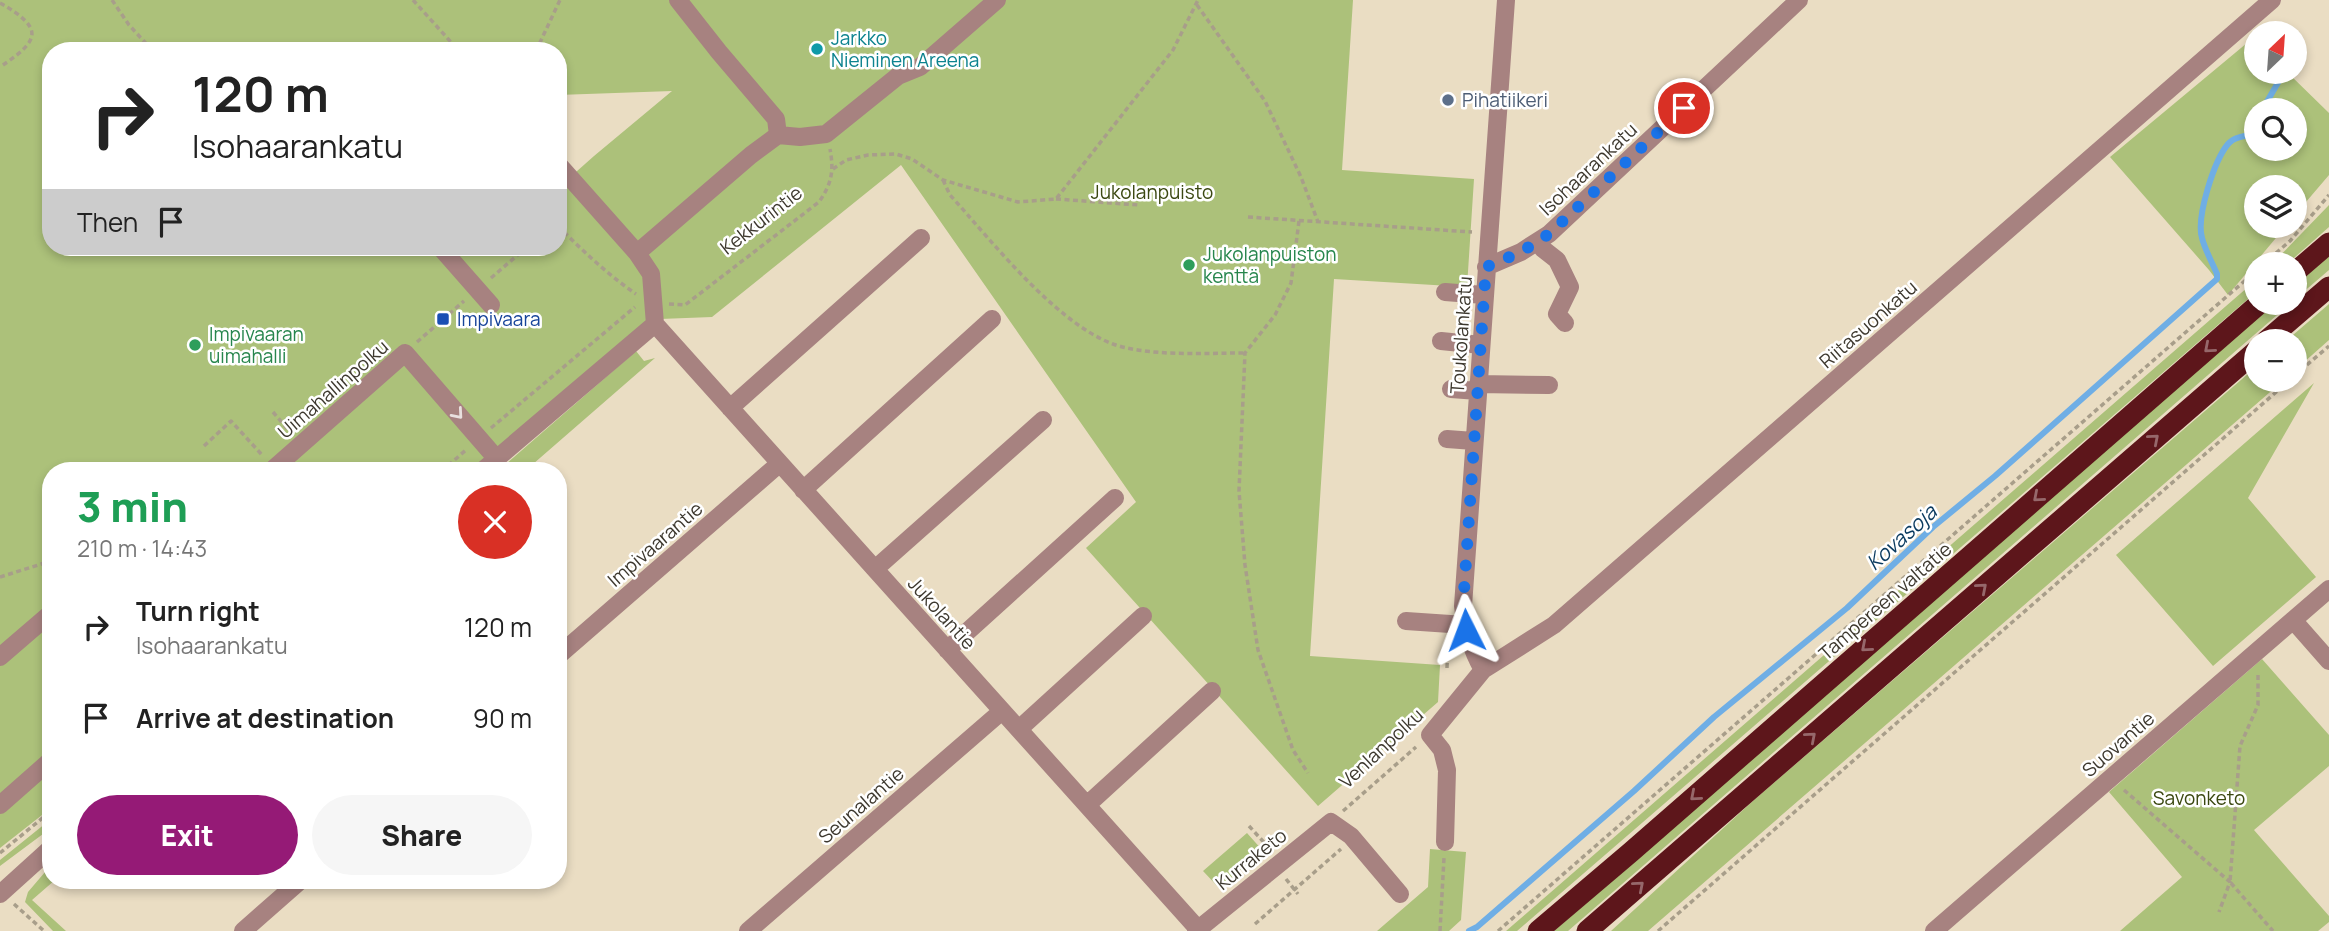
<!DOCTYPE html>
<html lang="en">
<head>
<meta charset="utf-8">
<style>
  :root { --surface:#fff; --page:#f6f6f6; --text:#222; --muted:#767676; --accent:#951a76 }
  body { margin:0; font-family:Manrope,sans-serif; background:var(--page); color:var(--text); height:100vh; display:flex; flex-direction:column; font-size:26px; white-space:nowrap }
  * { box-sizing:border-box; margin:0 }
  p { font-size:23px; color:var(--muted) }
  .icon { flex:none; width:38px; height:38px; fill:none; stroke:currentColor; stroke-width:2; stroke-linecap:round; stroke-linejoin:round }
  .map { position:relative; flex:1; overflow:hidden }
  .details { position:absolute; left:42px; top:462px; width:525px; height:427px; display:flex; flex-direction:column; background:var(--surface); border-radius:28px; box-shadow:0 4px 10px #0003 }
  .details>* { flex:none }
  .hud { position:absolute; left:42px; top:42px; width:525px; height:214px; border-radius:28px; box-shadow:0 4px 10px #0003; background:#fff; color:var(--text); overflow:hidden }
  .needle { width:46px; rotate:25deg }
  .buttons { position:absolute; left:2244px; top:21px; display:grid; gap:14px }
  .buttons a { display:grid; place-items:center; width:63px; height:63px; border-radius:50%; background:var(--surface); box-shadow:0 4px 10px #0003; font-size:35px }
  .pin { position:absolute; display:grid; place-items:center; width:60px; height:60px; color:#fff; margin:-30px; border:4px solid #fff; border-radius:50%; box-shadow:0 2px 7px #0007 }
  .me { position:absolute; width:77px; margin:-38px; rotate:357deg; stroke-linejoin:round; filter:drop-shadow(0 0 5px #0008) }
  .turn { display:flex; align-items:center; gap:24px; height:147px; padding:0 35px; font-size:32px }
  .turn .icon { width:91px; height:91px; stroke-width:2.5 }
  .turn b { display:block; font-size:49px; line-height:60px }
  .then { display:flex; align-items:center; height:66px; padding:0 35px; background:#0003; gap:14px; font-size:26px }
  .round { display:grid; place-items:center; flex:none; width:74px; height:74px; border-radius:37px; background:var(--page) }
  .headline { display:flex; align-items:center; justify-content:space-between; height:119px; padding:0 35px }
  h1 { font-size:42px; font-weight:800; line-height:52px; color:#1e9e55 }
  .action { display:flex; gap:14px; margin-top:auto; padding:14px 35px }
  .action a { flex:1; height:80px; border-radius:42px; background:var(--accent); color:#fff; font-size:28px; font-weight:800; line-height:80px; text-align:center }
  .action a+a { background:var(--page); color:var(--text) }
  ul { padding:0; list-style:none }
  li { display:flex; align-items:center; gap:21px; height:91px; padding:0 35px }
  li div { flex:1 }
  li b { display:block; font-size:26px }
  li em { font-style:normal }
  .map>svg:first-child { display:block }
  .green { fill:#acc17a; fill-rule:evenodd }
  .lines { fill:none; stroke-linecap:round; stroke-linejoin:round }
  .stream { stroke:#6faee5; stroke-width:6 }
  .path { stroke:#a89e8a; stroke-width:3.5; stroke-dasharray:5 3.5; stroke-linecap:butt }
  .minor { stroke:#a78280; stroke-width:18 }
  .highway { stroke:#5d161b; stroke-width:21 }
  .oneway { stroke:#96686b }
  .oneway2 { stroke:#e9e0df }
  .route { stroke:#1a73e8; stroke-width:12; stroke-dasharray:0 21.6 }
  .culture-dot { fill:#0f9aa8; stroke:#fff; stroke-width:2.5 }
  .service-dot { fill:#5c6f8a; stroke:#fff; stroke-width:2.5 }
  .leisure-dot { fill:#2e9e5b; stroke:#fff; stroke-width:2.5 }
  .transit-dot { fill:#1a4fb4; stroke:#fff; stroke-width:2.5 }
  .labels { text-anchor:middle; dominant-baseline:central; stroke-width:5; stroke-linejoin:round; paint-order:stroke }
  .culture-label { font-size:19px; fill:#0d838f; stroke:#fff; text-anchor:start }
  .service-label { font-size:19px; fill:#4e5e75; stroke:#fff; text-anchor:start }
  .street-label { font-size:19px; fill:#3d382e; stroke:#fff }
  .park-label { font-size:19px; fill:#3b4811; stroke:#fff }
  .leisure-label { font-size:19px; fill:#27864d; stroke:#fff; text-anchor:start }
  .transit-label { font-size:19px; fill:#164399; stroke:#fff; text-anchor:start }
  .water-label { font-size:21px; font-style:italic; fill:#0b3b5f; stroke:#fff }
</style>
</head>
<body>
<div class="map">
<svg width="2329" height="931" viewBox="0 0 2329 931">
  <rect width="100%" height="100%" fill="#eaddc3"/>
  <!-- green -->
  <path class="green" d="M0,0h1353l-11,170 132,9 -7,108 -133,-8 -24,377 130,9 -2,37 -120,104 -232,-258 50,-46 -235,-337 -189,152 -52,2 -190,152h-419v337l-51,40zM51,51h507v44l114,-4 -78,65 -36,32v59h-507z
    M2253,38l3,3v31h31l42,41v62l-35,41v-29h-38v39h30l-58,69 -19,-25 -99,-113zM2256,110h38v39h-38z
    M2329,205v22l-42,37h-15z
    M2329,256v14l-35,30v-14z
    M2256,280v12l-739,639h-11z
    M2275,303h16l-723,628h-14z
    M2329,304v36l-35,31v-30h-8z
    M636,351l8,10 11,-3 -130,113h-27z
    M2256,367v13h28l-636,551h-37l143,-131z
    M2314,383l-66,115 68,79 -103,89 -97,-111z
    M2262,659l67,76v31l-75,64 75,86v6l-11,9h-198l62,-54 -73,-85z
    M51,819v9l-51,38v-6z
    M1247,833l16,18 -44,37 -16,-17z
    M1430,849l36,3 -5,68 -12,11h-72l51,-44z
    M51,865v15h4l-23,20 34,31h-13l-28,-29 3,-10z"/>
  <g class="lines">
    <!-- stream -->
    <path class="stream" d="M2262,110l17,-29
      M1469,931l8,-4 157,-136 80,-74 133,-109 86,-81 62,-51 222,-197v-5c-5,-12 -12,-24 -15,-36 -6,-21 12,-77 26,-94 6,-7 16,-8 25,-9l3,-8"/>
    <!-- path -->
    <path class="path" d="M112,0l17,25 24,26
      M413,0l46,51
      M0,3c46,26 39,38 0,64
      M1197,5l68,96 36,76 17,45
      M536,51l24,-51
      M833,169l13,-9 22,-5 28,-1 16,5 31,21 75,22 38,-3 117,-149 25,-50
      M943,180l7,15c43,47 115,141 177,153 38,8 79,5 118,5
      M1056,199l83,6
      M1248,217l224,15
      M1299,221l-8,62 -16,32 -30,38 -6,138 6,74 13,85 35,100 15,23
      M558,226c25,25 49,48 78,68
      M2263,264l27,-23 39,-46
      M491,278l36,-31
      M669,304l16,1 134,-103c13,-19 15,-31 11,-53
      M417,342l47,-41
      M2294,376l35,-30
      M273,412l17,20
      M491,428l144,-121
      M204,446l27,-25 32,35
      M442,471l25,-22
      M0,577l51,-16
      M1447,668l1,-27
      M2258,675v30l-18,41 -10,136 43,49
      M2124,790l106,92 -11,30
      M1343,811l73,-64
      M1249,826l22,24
      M0,853l51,-42
      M1286,879l12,15
      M14,904l30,27
      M1255,924l86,-75
      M1440,931l4,-73
      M1498,931l758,-660
      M1658,931l632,-551"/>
    <!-- minor -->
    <path class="minor" d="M678,0l41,52 57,67 2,16
      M558,164l79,89 14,21 4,50
      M1537,242l6,7 14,11 13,27 -13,27 8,9
      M440,247l51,58
      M637,253l114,-98 27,-20 22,2 26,-3 72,-58 22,-9 77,-67
      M1486,267l35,-15 28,-18 250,-234
      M1445,292l39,3
      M655,324l543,605
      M1441,341l40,4
      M1478,384l71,1
      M1451,389l27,2
      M730,408l191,-170
      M1447,439l27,2
      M271,471l134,-118 91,105
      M482,471l173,-147
      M803,490l189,-171
      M875,569l168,-149
      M2293,620l36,41
      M1406,621l59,4
      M947,650l168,-152
      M558,656l221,-192
      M0,657l51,-44
      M1483,670c-12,-21 -17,-40 -20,-64l43,-606
      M1019,729l124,-113
      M0,805l51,-45
      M1087,805l125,-114
      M1445,842l2,-72 -5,-20 -12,-15 53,-65 71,-45 718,-625
      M0,894l51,-46
      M243,931l58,-51
      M748,931l254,-220
      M1196,931l135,-109 20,14 49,58
      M1934,931l395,-342"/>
    <!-- highway -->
    <path class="highway" d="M2294,273l35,-30
      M2266,341l63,-54
      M1538,931l93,-79 629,-549
      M1587,931l669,-580"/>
  </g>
  <!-- one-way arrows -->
  <defs><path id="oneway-chevron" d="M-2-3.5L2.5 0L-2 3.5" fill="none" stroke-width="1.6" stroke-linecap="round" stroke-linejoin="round" transform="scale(1.75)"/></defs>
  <g class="oneway">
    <use href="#oneway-chevron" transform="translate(2209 348) rotate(139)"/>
    <use href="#oneway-chevron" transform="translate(2154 439) rotate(-41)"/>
    <use href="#oneway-chevron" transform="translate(2038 497) rotate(139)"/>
    <use href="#oneway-chevron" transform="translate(1982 588) rotate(-41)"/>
    <use href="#oneway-chevron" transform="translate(1866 647) rotate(139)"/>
    <use href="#oneway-chevron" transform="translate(1811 737) rotate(-41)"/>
    <use href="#oneway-chevron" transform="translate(1695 796) rotate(139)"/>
    <use href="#oneway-chevron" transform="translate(1639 886) rotate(-41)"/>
  </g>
  <use class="oneway2" href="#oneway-chevron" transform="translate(458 414) rotate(49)"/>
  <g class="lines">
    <!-- route -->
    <path class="route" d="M1466,630l-3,-24 23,-339 35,-15 28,-18 135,-126"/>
  </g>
  <!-- markers -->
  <circle class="culture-dot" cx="817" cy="49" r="7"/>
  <circle class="service-dot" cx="1448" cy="100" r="7"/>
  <g class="leisure-dot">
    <circle cx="1189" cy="265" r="7"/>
    <circle cx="195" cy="345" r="7"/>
  </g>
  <rect class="transit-dot" x="436" y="312" width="14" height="14" rx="3.5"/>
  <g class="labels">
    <!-- culture labels -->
    <g class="culture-label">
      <text x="831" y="38">Jarkko<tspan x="831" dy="22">Nieminen Areena</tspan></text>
    </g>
    <!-- service labels -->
    <g class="service-label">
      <text x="1462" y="100">Pihatiikeri</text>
    </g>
    <!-- street labels -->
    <g class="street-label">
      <text transform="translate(1588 169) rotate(-43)">Isohaarankatu</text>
      <text transform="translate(761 220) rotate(-38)">Kekkurintie</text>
      <text transform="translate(1868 324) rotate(-41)">Riitasuonkatu</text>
      <text transform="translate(1461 335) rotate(-86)">Toukolankatu</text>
      <text transform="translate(333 389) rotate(-41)">Uimahallinpolku</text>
      <text transform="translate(655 544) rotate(-41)">Impivaarantie</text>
      <text transform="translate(1885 601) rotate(-41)">Tampereen valtatie</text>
      <text transform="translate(942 613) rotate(48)">Jukolantie</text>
      <text transform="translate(2118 744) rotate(-41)">Suovantie</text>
      <text transform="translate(1381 748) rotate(-43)">Venlanpolku</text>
      <text transform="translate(861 805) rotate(-41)">Seunalantie</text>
      <text transform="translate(1251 859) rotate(-39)">Kurraketo</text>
    </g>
    <!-- park labels -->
    <g class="park-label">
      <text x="1152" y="192">Jukolanpuisto</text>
      <text x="2199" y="798">Savonketo</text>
    </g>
    <!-- leisure labels -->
    <g class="leisure-label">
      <text x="1203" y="254">Jukolanpuiston<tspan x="1203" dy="22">kenttä</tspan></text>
      <text x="209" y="334">Impivaaran<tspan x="209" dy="22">uimahalli</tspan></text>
    </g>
    <!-- transit labels -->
    <g class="transit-label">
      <text x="457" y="319">Impivaara</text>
    </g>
    <!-- water labels -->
    <g class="water-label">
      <text transform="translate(1901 537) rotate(-42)">Kovasoja</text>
    </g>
  </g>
</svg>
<div class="buttons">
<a><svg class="needle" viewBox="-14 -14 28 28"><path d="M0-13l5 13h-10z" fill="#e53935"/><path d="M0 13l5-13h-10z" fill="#767676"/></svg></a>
<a><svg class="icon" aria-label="search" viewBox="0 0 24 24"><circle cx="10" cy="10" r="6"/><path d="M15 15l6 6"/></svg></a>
<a><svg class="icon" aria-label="layers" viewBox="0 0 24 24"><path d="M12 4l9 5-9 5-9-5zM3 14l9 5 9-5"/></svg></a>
<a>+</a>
<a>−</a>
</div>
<div class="pin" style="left:1684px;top:108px;background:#d93025"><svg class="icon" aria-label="arrive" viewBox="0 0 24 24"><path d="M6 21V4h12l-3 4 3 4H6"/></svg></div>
<svg class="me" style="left:1466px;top:630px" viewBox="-20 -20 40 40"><path d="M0-17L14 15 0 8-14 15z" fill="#1a73e8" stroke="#fff" stroke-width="4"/></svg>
<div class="hud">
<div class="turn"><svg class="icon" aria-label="right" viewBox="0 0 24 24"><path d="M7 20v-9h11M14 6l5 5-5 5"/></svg><div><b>120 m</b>Isohaarankatu</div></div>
<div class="then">Then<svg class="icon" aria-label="arrive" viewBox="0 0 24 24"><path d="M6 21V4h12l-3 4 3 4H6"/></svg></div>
</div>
<section class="details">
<div class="headline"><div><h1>3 min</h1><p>210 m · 14:43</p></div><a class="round" style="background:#d93025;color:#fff"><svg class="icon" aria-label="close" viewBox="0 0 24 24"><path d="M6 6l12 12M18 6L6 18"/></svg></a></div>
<ul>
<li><svg class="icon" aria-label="right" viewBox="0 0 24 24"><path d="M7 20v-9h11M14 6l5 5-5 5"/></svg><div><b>Turn right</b><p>Isohaarankatu</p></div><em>120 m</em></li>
<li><svg class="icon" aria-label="arrive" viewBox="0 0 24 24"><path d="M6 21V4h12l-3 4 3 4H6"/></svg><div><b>Arrive at destination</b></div><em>90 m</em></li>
</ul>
<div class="action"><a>Exit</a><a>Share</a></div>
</section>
</div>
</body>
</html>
